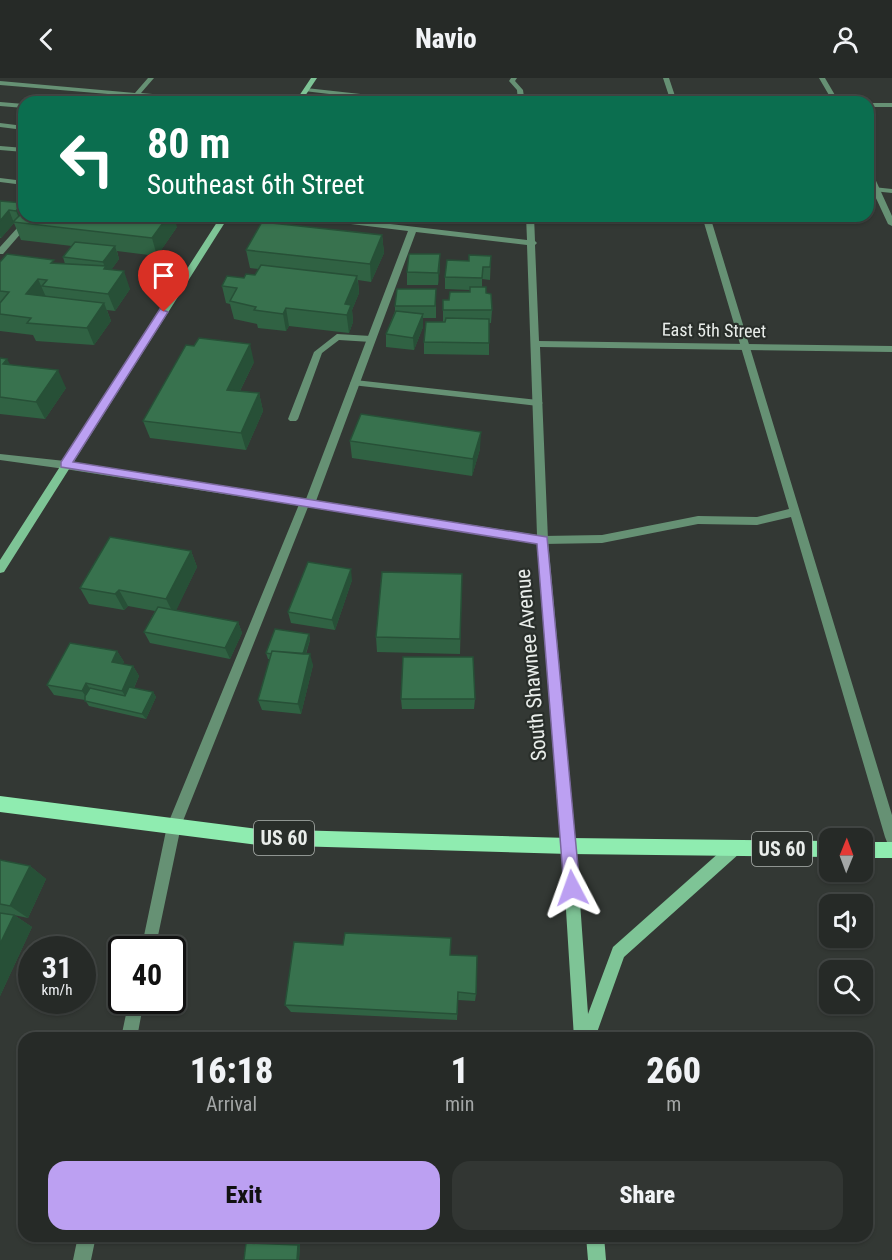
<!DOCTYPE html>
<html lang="en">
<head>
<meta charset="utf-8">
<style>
  :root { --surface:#262a27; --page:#323633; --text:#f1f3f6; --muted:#a4a7a7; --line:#424644; --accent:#bca0f2 }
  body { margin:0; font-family:"Roboto Condensed",sans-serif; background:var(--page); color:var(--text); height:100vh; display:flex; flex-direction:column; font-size:22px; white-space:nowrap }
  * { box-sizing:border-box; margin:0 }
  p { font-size:20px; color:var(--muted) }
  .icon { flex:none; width:33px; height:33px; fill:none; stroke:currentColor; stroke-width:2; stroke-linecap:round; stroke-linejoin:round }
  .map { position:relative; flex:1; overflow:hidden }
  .side { position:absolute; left:18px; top:954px; width:855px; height:210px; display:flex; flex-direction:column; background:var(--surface); border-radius:18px; box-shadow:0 2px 4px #0004,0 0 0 2px var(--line) }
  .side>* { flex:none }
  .banner { position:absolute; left:18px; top:18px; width:856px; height:126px; border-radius:18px; box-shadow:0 2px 4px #0004,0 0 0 2px var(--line); background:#0b6e4f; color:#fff; overflow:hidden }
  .needle { width:39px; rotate:1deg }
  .buttons { position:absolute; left:819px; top:750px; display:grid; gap:12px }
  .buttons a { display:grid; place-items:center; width:54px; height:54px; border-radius:12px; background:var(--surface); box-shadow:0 2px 4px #0004,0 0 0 2px var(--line); font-size:30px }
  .speed { position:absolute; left:18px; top:858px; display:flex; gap:12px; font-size:30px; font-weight:700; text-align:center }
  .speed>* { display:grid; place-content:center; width:78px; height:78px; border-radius:50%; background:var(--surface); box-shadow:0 2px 4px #0004,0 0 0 2px var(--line); line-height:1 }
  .speed small { font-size:15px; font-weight:400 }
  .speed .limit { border:3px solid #111; border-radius:9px; background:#fff; color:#111 }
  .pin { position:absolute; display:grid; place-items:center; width:51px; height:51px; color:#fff; margin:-62px -26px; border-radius:50% 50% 50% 0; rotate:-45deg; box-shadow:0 0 6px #0007 }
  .pin .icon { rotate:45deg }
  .me { position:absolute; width:66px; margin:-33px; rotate:356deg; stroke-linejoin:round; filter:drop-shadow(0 0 4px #0008) }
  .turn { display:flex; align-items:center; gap:21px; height:126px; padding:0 30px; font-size:27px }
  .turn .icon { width:78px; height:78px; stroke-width:2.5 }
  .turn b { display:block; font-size:42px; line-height:51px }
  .eta { display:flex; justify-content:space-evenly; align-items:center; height:102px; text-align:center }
  .eta b { font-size:36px; font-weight:800; line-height:42px }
  .button { display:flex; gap:12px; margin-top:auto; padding:12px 30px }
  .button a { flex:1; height:69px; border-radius:18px; background:var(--accent); color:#111; font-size:24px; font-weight:800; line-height:69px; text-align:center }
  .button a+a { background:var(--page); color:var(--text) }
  header { display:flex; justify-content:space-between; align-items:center; height:78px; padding:0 30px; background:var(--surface); font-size:27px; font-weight:800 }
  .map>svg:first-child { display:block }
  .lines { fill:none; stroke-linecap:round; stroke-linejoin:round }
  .lane { fill:#669174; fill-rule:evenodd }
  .street { fill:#669174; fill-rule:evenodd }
  .secondary { fill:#7ec496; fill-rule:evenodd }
  .primary { fill:#8fecb0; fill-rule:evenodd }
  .wall { fill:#306243 }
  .shaded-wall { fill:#275037 }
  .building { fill:#38724e; stroke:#275037; stroke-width:1.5 }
  .route { fill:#bca0f2; stroke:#7a689d; stroke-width:1.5 }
  .labels { text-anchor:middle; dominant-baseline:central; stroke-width:4.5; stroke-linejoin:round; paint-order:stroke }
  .far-street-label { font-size:18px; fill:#e9edea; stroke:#292e2a }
  .shield { fill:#292e2a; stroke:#afb4b0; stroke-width:1.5 }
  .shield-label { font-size:20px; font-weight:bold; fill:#e9edea }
  .street-label { font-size:21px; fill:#e9edea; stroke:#292e2a }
</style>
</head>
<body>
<header><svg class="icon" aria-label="back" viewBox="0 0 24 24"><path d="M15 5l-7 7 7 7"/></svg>Navio<svg class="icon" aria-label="person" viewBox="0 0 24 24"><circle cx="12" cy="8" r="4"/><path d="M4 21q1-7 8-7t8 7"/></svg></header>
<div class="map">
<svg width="892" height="1182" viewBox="0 0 892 1182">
  <rect width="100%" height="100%" fill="#333834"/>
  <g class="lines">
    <!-- lane -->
    <path class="lane" d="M148,0h6l-13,15 81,7 3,2h-26l-61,-5 -5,4 -3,-2 2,-3 -132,-11v-4l135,12z
      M663,0h6l8,24h-6z
      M306,10l109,12 3,2h-21l-93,-11v-2z
      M0,24l24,2v4l-24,-2z
      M0,45l24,3v4l-24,-3z
      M0,68l24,2v4l-24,-2z
      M873,109l19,2v4l-19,-2z
      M28,138h8l-33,38h-3v-7z
      M702,138h8l182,599v28l-5,-1 -2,-5 -94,-320 -34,8 -59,-1 -96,19 -59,1 -5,-4 5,-4 59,-1 96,-19 59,1 32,-8z
      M337,256l34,2 4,3 -4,3 -32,-2 -17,13 -24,66 -2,2h-6l-2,-2 26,-67z
      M355,302l183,20 5,3 -5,3 -186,-21 -2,-2z
      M305,420l5,4 -129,324 -26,124h-14l26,-124 133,-324z
      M129,922h15l-7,38h-16z
      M78,1158h18l-5,24h-18z"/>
    <!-- street -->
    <path class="street" d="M511,0h6l-2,3 8,9 1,7 141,3 3,2h-150l-1,-12 -8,-9z
      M819,0h6l14,24h-6z
      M868,25h24v4h-24z
      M868,92l4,2 20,44v10l-4,-2 -20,-43z
      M0,100l24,3v4l-24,-3z
      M298,138h24l205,24 -1,-24h8l1,25 2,2 -2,2 4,96 353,5v6l-352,-5 8,193 28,306 -2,5 -5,2 -5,-2 -2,-5 -24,-303 -473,-74 -65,-9v-6l65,7 241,38 102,-268 -106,-13zM416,154l111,13 10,290 -221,-34z"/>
    <!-- secondary -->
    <path class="secondary" d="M311,0h6l-16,24h-6z
      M221,138h8l-225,356 -4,1v-13z
      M569,761l5,2 2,5 12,168 25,-67 117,-104 5,-2 5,2 2,5 -2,5 -116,104 -29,81h-21l-12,-192 2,-5z
      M586,1158h18l2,24h-18z"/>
    <!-- primary -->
    <path class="primary" d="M0,718l257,33 312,9 261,3v16l-261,-3 -312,-9 -257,-33z
      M862,764h30v16h-30z"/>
  </g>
  <!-- wall -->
  <path class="wall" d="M0,123l23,2 1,2v11l153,11 -20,29 -40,-5 2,8 -8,11 19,19 -15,22 -8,-1 4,11 -17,24 -58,-4 -3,-6 -33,-4v-69l65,2 -2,-7 9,-11 -51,-6 -7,-17 -13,15h-1z
    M382,157l2,18 -13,29 -13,-2 1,13 -7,17 1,12 -4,11 -60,-7 -3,5 -28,-3 -1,-4 -23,-5 -4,-15 -4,-1 -4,-17 22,-8 11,-3 4,-6 -9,-1 -4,-18z
    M491,178l-1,24 -8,-1v8l4,6 6,17 -1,13h-2v32l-65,-1v-12l19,-20v-22h6l21,-8v-2l-25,-1v-12l24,-16z
    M440,189l-2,18h-31v-13z
    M436,223v17h-13v9l-9,23 -28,-3v-13l9,-23v-5z
    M0,280l10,7 56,23 -21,31 -45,-5z
    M254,284l-14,29 19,2 4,18 -17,39 -96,-12 -7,-17z
    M350,363l130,8 -8,27 -120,-18z
    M191,473l6,16 -21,43 62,12 4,11 -12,26 -80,-16 -6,-11 11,-21 -27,-5 -4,4 -35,-6 -9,-16z
    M462,496l-2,80 -83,-2 -1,-15z
    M352,502l-17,50 -44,-7 -3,-11z
    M309,556l1,6 -4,14 7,11 -12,49 -39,-4 -4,-10 12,-41h-2l-2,-6z
    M117,573l7,11 -2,2 11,2 6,10 -5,12 19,4 3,5 -10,22 -57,-13 -4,-6 -31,-5 -7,-10z
    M401,621h74l-1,10h-72z
    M0,782l30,6 16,13 -18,39 -14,-3 18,12 -32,69z
    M450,877l26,39 -1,7 -17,-1 -1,20 -166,-8 -6,-7z
    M246,1165l54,1 -1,16h-55z"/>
  <!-- shaded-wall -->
  <path class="shaded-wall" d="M23,125l1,2v11l-3,7 -5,-12z
    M9,132l5,13 -13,15 -1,-2v-15z
    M168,138h6l3,11 -20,29 -5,-18z
    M382,157l2,18 -13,29 -1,-18z
    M115,168l4,13 -10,14 -5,-4 1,-1 -2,-6z
    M440,176v13l-2,18v-12z
    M124,193l6,18 -15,22 -7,-17z
    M357,198l2,17 -7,17 1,12 -4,11 -4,-29z
    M38,201l8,18 -20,-3z
    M104,225l7,18 -17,24 -7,-17z
    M286,230l3,18 -3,5 -3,-17z
    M423,236v13l-9,23 -1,-12z
    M250,266l4,18 -22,45 -5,-17z
    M7,281l10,17 -14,-12z
    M58,292l8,18 -21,31 -9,-17z
    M259,315l4,18 -17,39 -5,-17z
    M481,354l-1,17 -8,27 1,-17z
    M191,473l6,16 -23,48 -8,-16z
    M351,491l1,11 -17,50 -3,-10z
    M119,512l9,16 -4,4 -9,-16z
    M238,544l4,11 -12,26 -5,-11z
    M309,556l1,6 -8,24 -1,-5z
    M117,573l7,11 -6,10 -6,-10z
    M310,576l3,11 -12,49 -3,-10z
    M133,588l6,10 -11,25 -6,-10z
    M86,605l7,10 -4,8 -7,-10z
    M153,614l3,5 -10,22 -4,-5z
    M30,788l16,13 -18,39 -18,-12z
    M14,837l18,12 -32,69v-52z
    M300,1166l-1,16h-2l1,-15z"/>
  <!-- building -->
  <path class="building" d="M0,123l23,2 -7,8 -7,-1 -9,11z
    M24,133v5h144l-16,22 -139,-16z
    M262,144l120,13 -12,29 -124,-14z
    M75,164l40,4 -12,16 -40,-5z
    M7,176l47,6 -3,3 55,3 -2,3 20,2 -16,23 -66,-8 5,-6 -9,-1 -12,15 78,9 -17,25 -60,-5 4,-5 -31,-4v-11l9,-11 -9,-1v-29z
    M409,176h31l-2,19 -31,-1z
    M469,177l22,1 -1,11h-7l-1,11 -37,-1 2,-17 22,1z
    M261,187l96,11 -12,28 6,1 -4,10 -61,-7 -3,6 -29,-4 2,-3 -26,-6 7,-13 -15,-2 5,-10 17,2 2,-4 9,1z
    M470,209h16v6l5,1 1,16h-49v-10h6l1,-8h20z
    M397,211h39l-1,17h-40z
    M396,233l27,3 -10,24 -27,-4z
    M446,240l43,1v24l-65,-1 2,-20h19z
    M199,260l51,6 -23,46 32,3 -18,40 -98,-12 43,-76 8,1z
    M0,280l7,1 -4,5 55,6 -22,32 -36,-5z
    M361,336l120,18 -8,27 -123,-18z
    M110,459l81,14 -25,48 -47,-9 -4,4 -35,-6z
    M308,484l43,7 -19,51 -44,-8z
    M382,494l80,2 -2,65 -84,-2z
    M158,529l80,15 -13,26 -81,-16z
    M275,551l34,5 -6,20 -31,-3 -1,3 -5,-1z
    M70,565l47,8 -5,11 21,4 -11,25 -36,-8 -4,8 -35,-6z
    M272,573l38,3 -12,50 -40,-4z
    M403,579h70l2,42h-74z
    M129,609l24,5 -11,22 -57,-13v-5l5,-8 35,8z
    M0,782l30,6 -20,40 -10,-2z
    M0,835l14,2 -14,29z
    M345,855l106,5 -1,17 27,1 -1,38 -18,-2 -1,22 -172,-9 9,-63 49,3z
    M361,959l73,1h-73z
    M246,1165l52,2 -1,15h-53z"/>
  <!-- route -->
  <path class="route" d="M160,231l8,3 -95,150 474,75 33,351 -2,6 -6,2 -6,-2 -2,-6 -27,-344 -476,-77v-5z"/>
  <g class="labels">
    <!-- far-street labels -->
    <g class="far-street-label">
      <text transform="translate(714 252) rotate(1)">East 5th Street</text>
    </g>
    <!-- shield labels -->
    <g class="shield">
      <rect x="254" y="743" width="60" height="34" rx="4.5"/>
      <rect x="752" y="754" width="60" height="34" rx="4.5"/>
    </g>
    <g class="shield-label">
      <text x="284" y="760">US 60</text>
      <text x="782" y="771">US 60</text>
    </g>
    <!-- street labels -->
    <g class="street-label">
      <text transform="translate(531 587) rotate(-95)">South Shawnee Avenue</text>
    </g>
  </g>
</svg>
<div class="buttons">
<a><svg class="needle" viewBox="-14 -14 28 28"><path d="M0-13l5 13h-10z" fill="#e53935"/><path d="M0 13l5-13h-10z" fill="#a4a7a7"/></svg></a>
<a><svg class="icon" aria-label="sound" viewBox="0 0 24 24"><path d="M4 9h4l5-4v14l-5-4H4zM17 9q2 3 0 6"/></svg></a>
<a><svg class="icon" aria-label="search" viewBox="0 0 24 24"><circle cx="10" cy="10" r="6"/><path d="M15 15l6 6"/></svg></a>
</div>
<div class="speed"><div>31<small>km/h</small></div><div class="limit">40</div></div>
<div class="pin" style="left:164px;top:234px;background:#d93025"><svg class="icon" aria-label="arrive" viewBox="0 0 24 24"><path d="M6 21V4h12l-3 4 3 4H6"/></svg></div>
<svg class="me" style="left:572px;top:810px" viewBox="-20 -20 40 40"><path d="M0-17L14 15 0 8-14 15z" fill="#bca0f2" stroke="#fff" stroke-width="4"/></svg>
<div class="banner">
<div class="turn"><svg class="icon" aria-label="left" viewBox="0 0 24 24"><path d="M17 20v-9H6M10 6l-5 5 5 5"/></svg><div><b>80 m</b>Southeast 6th Street</div></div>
</div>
<section class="side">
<div class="eta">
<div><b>16:18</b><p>Arrival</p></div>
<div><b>1</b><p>min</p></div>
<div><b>260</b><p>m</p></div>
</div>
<div class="button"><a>Exit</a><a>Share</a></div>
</section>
</div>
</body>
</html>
